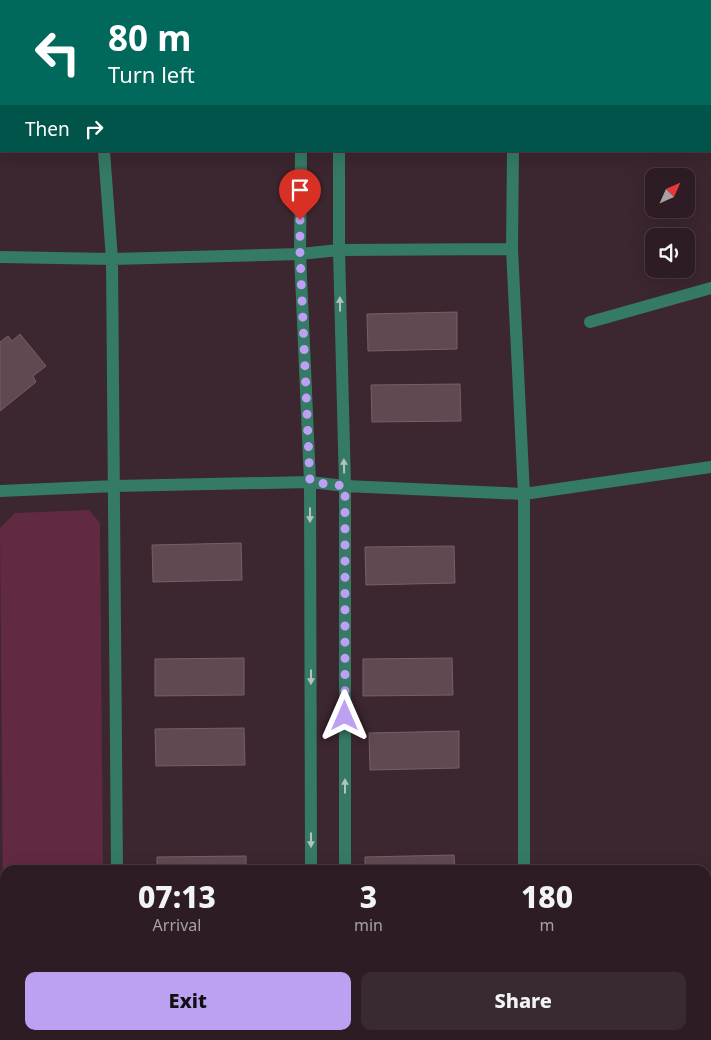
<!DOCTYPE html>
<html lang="en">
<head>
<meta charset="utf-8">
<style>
  :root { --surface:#2d1c23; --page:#392930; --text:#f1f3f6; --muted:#a7a1a6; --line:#483a41; --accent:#bca0f2 }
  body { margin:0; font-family:"Noto Sans",sans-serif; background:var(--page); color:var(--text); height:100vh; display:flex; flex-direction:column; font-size:19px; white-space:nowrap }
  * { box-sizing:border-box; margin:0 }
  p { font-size:16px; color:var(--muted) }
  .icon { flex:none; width:28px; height:28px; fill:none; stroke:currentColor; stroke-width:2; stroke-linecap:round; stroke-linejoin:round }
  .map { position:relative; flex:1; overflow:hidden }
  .panel { position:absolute; left:0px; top:865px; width:711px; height:175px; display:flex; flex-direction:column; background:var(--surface); border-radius:15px 15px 0 0; box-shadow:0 5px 20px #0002,0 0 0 1px var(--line) }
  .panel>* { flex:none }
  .banner { position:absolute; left:0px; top:0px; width:711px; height:152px; box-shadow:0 5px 20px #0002,0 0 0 1px var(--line); background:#00695c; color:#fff; overflow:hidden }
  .needle { width:32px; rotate:45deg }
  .fabs { position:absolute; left:645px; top:168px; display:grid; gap:10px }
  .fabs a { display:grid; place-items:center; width:50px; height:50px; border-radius:10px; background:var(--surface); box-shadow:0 5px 20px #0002,0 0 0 1px var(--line); font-size:25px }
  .pin { position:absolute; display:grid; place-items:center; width:42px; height:42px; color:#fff; margin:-51px -21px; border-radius:50% 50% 50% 0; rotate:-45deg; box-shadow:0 0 5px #0007 }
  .pin .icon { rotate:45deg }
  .me { position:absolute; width:55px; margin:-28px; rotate:0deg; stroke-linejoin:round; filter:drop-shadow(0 0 4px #0008) }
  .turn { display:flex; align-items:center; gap:18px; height:105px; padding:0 25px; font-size:22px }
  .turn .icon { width:65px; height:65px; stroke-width:2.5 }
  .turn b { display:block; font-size:35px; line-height:42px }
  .then { display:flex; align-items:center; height:48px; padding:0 25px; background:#0003; gap:10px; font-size:19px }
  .eta { display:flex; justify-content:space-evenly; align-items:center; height:85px; text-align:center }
  .eta b { font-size:30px; font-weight:800; line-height:35px }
  .action { display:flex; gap:10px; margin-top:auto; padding:10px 25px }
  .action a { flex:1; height:58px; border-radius:10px; background:var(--accent); color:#111; font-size:20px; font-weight:800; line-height:58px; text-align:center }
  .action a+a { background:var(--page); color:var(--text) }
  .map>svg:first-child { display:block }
  .green { fill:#612a42 }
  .building { fill:#614952; stroke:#785e68 }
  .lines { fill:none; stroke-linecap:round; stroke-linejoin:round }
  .minor { stroke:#357a65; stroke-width:12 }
  .oneway { fill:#b4c2be }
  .route { stroke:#bca0f2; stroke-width:9; stroke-dasharray:0 16.2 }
</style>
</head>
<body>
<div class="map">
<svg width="711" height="1040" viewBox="0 0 711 1040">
  <rect width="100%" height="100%" fill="#3c262f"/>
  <!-- green -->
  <path class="green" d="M89,510l11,13 3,347h-98v165h99v5h-100l-4,-512 15,-15z"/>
  <!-- building -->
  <path class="building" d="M457,312v37l-89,2 -1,-37z
    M20,334l26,32 -13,10 3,6 -36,29v-69l8,-6 4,5z
    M460,384l1,37 -89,1 -1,-37z
    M241,543l1,37 -89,2 -1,-37z
    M454,546l1,37 -89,2 -1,-38z
    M244,658v37l-89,1v-37z
    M452,658l1,37 -90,1v-37z
    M244,728l1,37 -89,1 -1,-37z
    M459,731v37l-89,2 -1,-37z
    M454,855l1,15h-90v-13z
    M246,856v14h-89v-13z"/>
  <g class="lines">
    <!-- minor -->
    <path class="minor" d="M92,0l1,1
      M303,1v-1
      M340,1v-1
      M514,1v-1
      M104,151l8,108 5,611
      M301,151l-1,103 10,228 1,388
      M339,151v99l6,236v384
      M513,151l-1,98 12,245v376
      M0,257l112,2 188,-5 39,-4 173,-1
      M590,322l121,-34
      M0,491l115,-5 195,-4 35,4 179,8 187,-27
      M118,1035v5
      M312,1035v5
      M345,1035v5
      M524,1035v5"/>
  </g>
  <!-- one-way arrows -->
  <defs><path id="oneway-solid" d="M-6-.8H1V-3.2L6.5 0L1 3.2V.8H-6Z" transform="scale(1.25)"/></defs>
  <g class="oneway">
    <use href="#oneway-solid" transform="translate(340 304) rotate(-91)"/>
    <use href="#oneway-solid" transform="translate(344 466) rotate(-91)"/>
    <use href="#oneway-solid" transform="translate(310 515) rotate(90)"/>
    <use href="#oneway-solid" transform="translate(311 677) rotate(90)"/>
    <use href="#oneway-solid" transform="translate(345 786) rotate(-90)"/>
    <use href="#oneway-solid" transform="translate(311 840) rotate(90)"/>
  </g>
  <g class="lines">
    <!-- route -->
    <path class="route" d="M300,220v34l10,228 35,4v230"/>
  </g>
</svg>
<div class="fabs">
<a><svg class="needle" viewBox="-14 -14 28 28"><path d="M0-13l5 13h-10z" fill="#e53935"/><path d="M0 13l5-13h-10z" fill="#a7a1a6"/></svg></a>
<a><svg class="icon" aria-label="sound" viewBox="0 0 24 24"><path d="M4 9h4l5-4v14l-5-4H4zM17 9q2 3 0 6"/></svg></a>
</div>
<div class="pin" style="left:300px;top:220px;background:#d93025"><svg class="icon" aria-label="arrive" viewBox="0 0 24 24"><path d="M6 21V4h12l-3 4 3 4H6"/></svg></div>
<svg class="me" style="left:345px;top:716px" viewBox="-20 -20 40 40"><path d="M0-17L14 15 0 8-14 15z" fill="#bca0f2" stroke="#fff" stroke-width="4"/></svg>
<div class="banner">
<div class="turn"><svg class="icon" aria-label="left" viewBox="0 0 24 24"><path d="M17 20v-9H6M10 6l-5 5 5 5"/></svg><div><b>80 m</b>Turn left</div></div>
<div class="then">Then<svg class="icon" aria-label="right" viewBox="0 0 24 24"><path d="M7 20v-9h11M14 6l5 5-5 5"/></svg></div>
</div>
<section class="panel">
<div class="eta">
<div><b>07:13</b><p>Arrival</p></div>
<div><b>3</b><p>min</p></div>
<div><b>180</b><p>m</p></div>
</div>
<div class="action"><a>Exit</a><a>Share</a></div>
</section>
</div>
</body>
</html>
